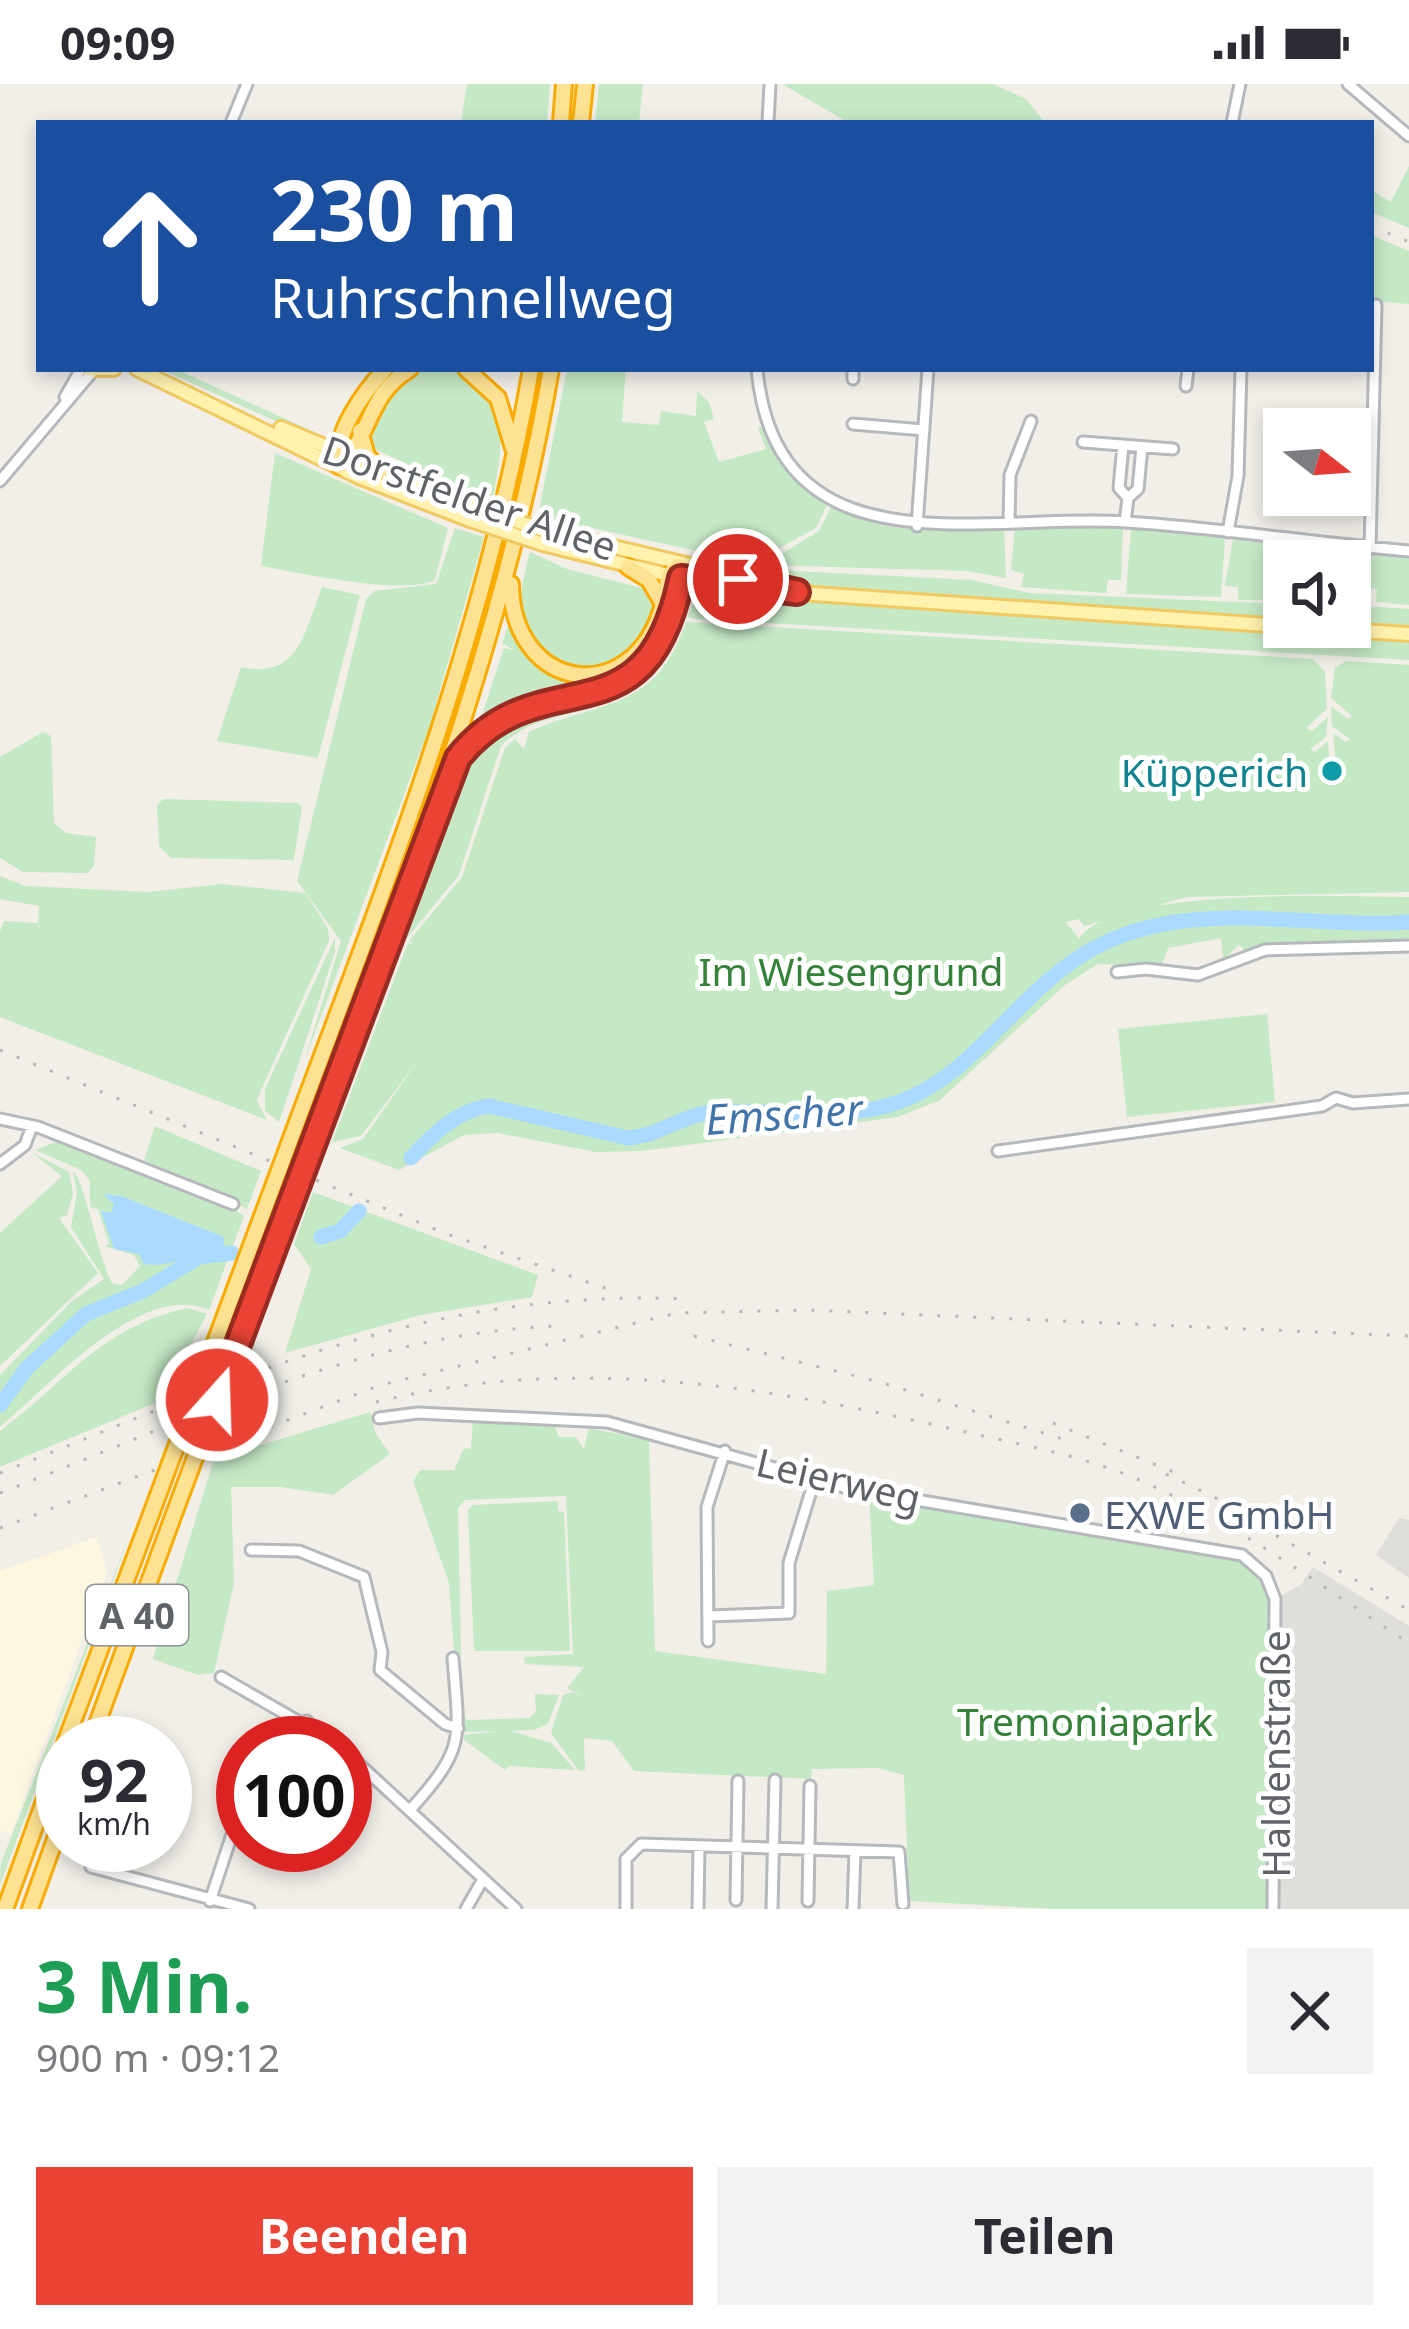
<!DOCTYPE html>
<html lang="de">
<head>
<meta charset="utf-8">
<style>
  :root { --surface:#fff; --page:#f2f2f3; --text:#2b2b33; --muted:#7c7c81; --accent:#ea4335 }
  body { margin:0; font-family:"Noto Sans",sans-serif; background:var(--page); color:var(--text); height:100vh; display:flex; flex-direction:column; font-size:45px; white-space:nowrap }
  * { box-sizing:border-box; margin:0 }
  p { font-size:39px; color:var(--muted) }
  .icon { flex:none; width:66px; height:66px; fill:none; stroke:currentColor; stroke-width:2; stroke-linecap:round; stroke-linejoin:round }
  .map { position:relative; height:1825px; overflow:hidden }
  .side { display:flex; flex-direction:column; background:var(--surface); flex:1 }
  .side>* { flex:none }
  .top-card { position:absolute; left:36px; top:36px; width:1338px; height:252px; border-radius:0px; box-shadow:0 6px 18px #0003; background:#1a4fa0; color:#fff; overflow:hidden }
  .needle { width:78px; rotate:107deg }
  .fabs { position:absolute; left:1263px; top:324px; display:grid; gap:24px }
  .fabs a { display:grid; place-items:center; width:108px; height:108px; border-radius:0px; background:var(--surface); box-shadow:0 6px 18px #0003; font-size:60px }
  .speed { position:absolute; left:36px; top:1632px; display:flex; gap:24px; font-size:60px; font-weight:700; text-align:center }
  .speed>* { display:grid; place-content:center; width:156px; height:156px; border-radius:50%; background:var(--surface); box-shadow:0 6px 18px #0003; line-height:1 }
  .speed small { font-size:30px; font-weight:400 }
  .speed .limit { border:18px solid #d22; background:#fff; color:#111 }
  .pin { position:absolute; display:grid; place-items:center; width:102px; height:102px; color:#fff; margin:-51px; border:6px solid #fff; border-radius:50%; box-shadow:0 3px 12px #0007 }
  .me { position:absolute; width:132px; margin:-66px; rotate:20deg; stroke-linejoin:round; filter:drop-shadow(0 0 9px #0008) }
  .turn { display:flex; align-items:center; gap:42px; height:252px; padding:0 36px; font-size:54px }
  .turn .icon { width:156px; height:156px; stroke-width:2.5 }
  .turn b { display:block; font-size:84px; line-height:102px }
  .round { display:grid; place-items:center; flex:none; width:126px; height:126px; border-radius:0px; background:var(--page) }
  .head { display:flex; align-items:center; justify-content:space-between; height:204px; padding:0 36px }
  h1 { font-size:72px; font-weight:700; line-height:90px; color:#1e9e55 }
  .action { display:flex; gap:24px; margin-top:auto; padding:24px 36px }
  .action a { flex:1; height:138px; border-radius:0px; background:var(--accent); color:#fff; font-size:48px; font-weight:700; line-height:138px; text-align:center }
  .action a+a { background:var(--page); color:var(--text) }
  .status { display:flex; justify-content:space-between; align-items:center; height:84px; padding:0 60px; background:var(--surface); direction:ltr }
  .status svg { height:33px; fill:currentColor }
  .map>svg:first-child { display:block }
  .commercial { fill:#fef7e0 }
  .industrial { fill:#e0deda }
  .green { fill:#c5e8c5 }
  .water { fill:#aadaff }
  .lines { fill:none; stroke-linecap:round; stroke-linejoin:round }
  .river { stroke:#aadaff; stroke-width:15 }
  .minor-casing { stroke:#b5b8bc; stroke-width:15 }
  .major-casing { stroke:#f2c960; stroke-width:18 }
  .highway-casing { stroke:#f9ab00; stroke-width:20 }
  .minor { stroke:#fff; stroke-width:9 }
  .major { stroke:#fff2af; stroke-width:12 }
  .highway { stroke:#fde293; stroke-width:14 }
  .rail { stroke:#b6b7b8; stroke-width:3; stroke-dasharray:3 15; stroke-linecap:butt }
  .major-bridge-casing { stroke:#f2c960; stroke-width:18; stroke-linecap:butt }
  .highway-bridge-casing { stroke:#f9ab00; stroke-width:20; stroke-linecap:butt }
  .major-bridge { stroke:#fff2af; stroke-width:12 }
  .highway-bridge { stroke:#fde293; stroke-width:14 }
  .route-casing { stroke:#982c22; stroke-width:30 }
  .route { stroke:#ea4335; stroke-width:21 }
  .culture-dot { fill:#0f9aa8; stroke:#fff; stroke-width:4.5 }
  .service-dot { fill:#5c6f8a; stroke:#fff; stroke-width:4.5 }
  .labels { text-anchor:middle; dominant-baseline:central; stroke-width:10; stroke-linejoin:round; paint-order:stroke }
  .shield { fill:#fff; stroke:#8f9295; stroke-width:3 }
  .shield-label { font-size:36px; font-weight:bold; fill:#5f6368 }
  .street-label { font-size:39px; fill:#5f6368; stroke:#fff }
  .culture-label { font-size:39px; fill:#0d838f; stroke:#fff; text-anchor:end }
  .park-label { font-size:39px; fill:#348238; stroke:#fff }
  .service-label { font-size:39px; fill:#4e5e75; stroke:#fff; text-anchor:start }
  .water-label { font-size:42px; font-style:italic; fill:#4174aa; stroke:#fff }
</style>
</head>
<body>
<div class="status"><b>09:09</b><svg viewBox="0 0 49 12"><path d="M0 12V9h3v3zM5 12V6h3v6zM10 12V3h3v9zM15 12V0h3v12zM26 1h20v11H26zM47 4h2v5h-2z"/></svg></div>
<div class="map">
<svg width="1409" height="1825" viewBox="0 0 1409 1825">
  <rect width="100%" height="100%" fill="#f1efe8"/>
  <!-- commercial -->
  <path class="commercial" d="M97,1453l10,35 -96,262 -11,-3v-260z"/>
  <!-- industrial -->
  <path class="industrial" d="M1399,1434l10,2v58l-33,-23z
    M1313,1483l96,59v283h-133l4,-62 6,-9v-11l-5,-1v-230l20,-12z"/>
  <!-- green -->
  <path class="green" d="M467,0h83l-3,39h-86z
    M599,0h44l-4,39h-44z
    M782,0h211l33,15 19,24h-196z
    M1409,82v62l-38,-16v-22l20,12z
    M1371,151l38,16v53l-38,-3z
    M160,285h16l147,67 -3,5z
    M421,285c92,0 86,62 71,132l-125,-55c2,-31 24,-66 54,-77z
    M567,285h59l-4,53 37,3 2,-14 35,5 1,-25 12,11 5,17 -10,3 15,40 47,-13 -8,-21 6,-2 20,36 44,41 -12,25 -51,28 -11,-2 -3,9 -213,-47z
    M275,369l173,75 -13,52c-31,16 -135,-7 -174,-14z
    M832,422c53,30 113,26 172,22l2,50 -39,-7 -204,-6 56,-34z
    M1088,442l35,3 -2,51h-13l-2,13 -85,-6 3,-13 -13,-4 4,-43z
    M455,444l29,9 -54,188 -126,337 37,-121 -44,-60 69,-282 8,-8 62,-7z
    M1131,444l94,10 -4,59 -95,-3z
    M1233,454l126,12 1,48 -10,2v-39h-66v39h-46v-13l-13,-1z
    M530,468l37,17 86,22 4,11c-5,13 -9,32 -17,44 -30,45 -98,24 -115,-19 -9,-24 -1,-52 5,-75z
    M1367,468l42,6v47l-33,-3 1,-13 -13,-1z
    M705,475l90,12 177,9 57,13 255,11v17l-464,-32 -116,-22z
    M701,502l228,25 480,28v21l-713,-41 -9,-2z
    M322,503l38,8 -42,163 -101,-17 24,-74c58,13 64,-36 81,-80z
    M673,508l-21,59 -24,24 -150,52 26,-79 10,2 -12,-7 9,-25c21,57 89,91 134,35 14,-17 20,-41 28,-61z
    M683,510l6,1c-19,68 -50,104 -120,119 -24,5 -51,14 -68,32l-42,129 -61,74c19,-51 52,-178 89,-213 44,-40 119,-22 153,-60 19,-21 30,-58 43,-82z
    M1350,521l59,4v21l-59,-5z
    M686,538l627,37 12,13 2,37 -21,19 6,3 16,-14 -2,20 -16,12 5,3 13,-11 2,30 6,-5 -3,-33 13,9 4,-3 -18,-13 -1,-20 17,13 4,-3 -21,-18 4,-30 11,-7 63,4v227l-222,5 -103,29 -5,-7 -13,3 13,17c33,-53 265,-42 330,-42v45l-165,9 -5,-7 -16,17 -2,-23 -53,10 -7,19 -63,-3 -33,21 -125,115 -42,17 -256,34 -46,1 -99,-19 -33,2 -65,35 -59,-22 23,-9 57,-81 -59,78 -29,6 76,-199 5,2 -4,-4 53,-64 43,-129 10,-9 9,10 5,-17c72,-33 126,-19 157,-110z
    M43,648l8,4 3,87 12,10 30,4 -2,29 -7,7 -64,-1 -23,-14v-101z
    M163,715l135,4 4,4 -8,53 -123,-2 -12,-12 -2,-41z
    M0,792l26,10 121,6 75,-8 83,9 23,35 1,13 -68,149 -4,11 10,19 -267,-103v-85l4,-11 34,2 1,-17 -39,-7z
    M335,854v14l-56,170 -14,-11v-22z
    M1267,930l8,88 -148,15 -9,-88z
    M155,1042l106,45 -14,38 -103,-49z
    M56,1058l170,61 18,13 -35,94c-69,-30 -161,78 -209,117v-52l72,-74 32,-22 -33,-52 6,-34 -4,-22c11,8 26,89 39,112l10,2 18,-19 -6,-11 -30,-9 5,-2 -11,-35 -8,-2v-26l-9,-11 -46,-20z
    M31,1068l38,20 4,21 -6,22 -8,3 39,55 -98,93v-133l62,-57z
    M313,1108l225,83 -6,22 -111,18 -136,38 26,-84 -17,-25z
    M187,1224l20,6 -24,45 4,10 -10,25 -177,73v-36c68,-50 97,-102 187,-123z
    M370,1328l6,22 14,20 -57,41 -52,-8h-50l3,96 -20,90 -16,2 -45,-16 61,-200z
    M473,1335l81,6 5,12h17l8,12 5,-21 60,12 6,211 171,23 1,-83 47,-6 -5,-91 357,57 29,16 17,23 -1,319h-217l-145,-8 -5,-126 -26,-7 -66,1 -1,10 -177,-8 -22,-30 -28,-3 1,33 -7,-1 -27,-37 12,-38 9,-3 12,5 -17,-9 17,-21 -59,-3 -1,-7 49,-3 -7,-158 -101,4 -7,8 3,147 -7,-3 -5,-69 -36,-102 7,-11h34l10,-22 7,1z
    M558,1417v10l6,1 6,139h-96l-6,-141 5,-5z
    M132,1445l-132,356 1,-22z
    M535,1610l24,1 -11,29 -14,6 -71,2 -1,-18 5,6 63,-2 6,-7z
    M508,1646l43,13 24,27 -66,-4 -4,4 -41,-30v-5z"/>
  <!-- water -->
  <path class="water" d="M103,1110l18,2 103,41v12c-30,3 -51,19 -80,15l-5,-10 -25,-5 -13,-38 10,2 3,-9z"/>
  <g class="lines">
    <!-- river -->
    <path class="river" d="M411,1074c21,-23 46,-48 78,-52l139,32c29,-2 50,-20 78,-25 63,-6 133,11 193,-11 90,-33 127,-134 227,-168 91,-32 189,-5 283,-12
      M321,1153l19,-6 19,-20
      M0,1321l27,-37 59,-54 57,-23 56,-34 33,-4"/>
    <!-- minor casing -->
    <g class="minor-casing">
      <path id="minor" d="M1348,0l61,52
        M231,39l16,-39
        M768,39l2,-39
        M1232,39l8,-39
        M757,285c19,208 231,143 370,153 94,6 188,21 282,29
        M853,295v-10
        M1186,302l2,-17
        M65,313l16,-28
        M853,340l71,6
        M1350,353l23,1
        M1083,358l90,7
        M1123,361l-4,43 9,10
        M0,397l93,-110
        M1125,438l3,-24 10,-9 4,-42
        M1009,439l1,-48 21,-54
        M917,442l11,-157
        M1228,448l10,-56 3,-107
        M1370,464l6,-243
        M1117,888l29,-3 52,6 67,-25 144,-4
        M0,1035l38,8 195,77
        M998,1067l324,-45 14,-8 17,5 56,-4
        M0,1080l25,-19 7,-19
        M379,1334l39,-5 189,9 244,67 391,66 24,21 9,23 -2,310
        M251,1466l48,1 65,26 18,75 -2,18 65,54 13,4
        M708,1532l81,-3v-50l26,-85
        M708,1557l-1,-134 18,-56
        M221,1593l115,66
        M291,1659l16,-22
        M345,1667l171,158
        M410,1726c57,-63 49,-71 43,-152
        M91,1783l158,42
        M736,1816l2,-119
        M210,1817l33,-100
        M808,1817l2,-115
        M466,1825l16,-28
        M626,1825v-50l15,-15 258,8 4,52
        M698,1825l1,-63
        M772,1825l3,-129
        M853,1825l2,-58"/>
    </g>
    <!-- major casing -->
    <g class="major-casing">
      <path id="major" d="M90,285h24
        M137,285l222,108 111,43
        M281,344l192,79
        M546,447l267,63 471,32
        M543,460l153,38 64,9
        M1300,543l109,7"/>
    </g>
    <!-- highway casing -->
    <g class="highway-casing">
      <path id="highway" d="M561,39l3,-39
        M581,39l4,-39
        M466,285l32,29 15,50
        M360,347l7,25 17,16
        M339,382c32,-27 27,-71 71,-97
        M339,382c-6,-33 25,-74 46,-97
        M511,500c1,108 123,127 152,20l-14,-24 -21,-13
        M663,520l6,-29 9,-9
        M457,675c18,-22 38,-41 65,-51 63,-25 124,-3 148,-88 6,-18 12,-36 8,-54
        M303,1022c91,-242 184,-481 228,-737
        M323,1030c90,-245 184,-486 228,-745
        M65,1659l86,-229
        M90,1659l81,-221
        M5,1825l58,-160
        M30,1825l33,-92"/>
    </g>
    <!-- minor -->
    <use href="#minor" class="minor"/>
    <!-- major -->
    <use href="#major" class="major"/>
    <!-- highway -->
    <use href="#highway" class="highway"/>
    <!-- rail -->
    <path class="rail" d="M1371,142l38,16
      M0,966l447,184 161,55
      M694,1252l186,46 189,59
      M376,1318c195,-48 392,-16 585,29 61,14 125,25 183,51 94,43 179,105 265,161
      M1053,1339l128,52
      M0,1389c242,-96 423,-185 691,-174
      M1166,1390l81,39
      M0,1409c180,-69 359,-159 555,-167
      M1229,1425l180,101
      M0,1444l381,-143 296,-72 131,-3 601,26"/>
    <!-- major-bridge casing -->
    <g class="major-bridge-casing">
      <path id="major-bridge" d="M473,423l73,24
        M470,436l73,24"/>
    </g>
    <!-- highway-bridge casing -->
    <g class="highway-bridge-casing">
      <path id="highway-bridge" d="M151,1430l152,-408
        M171,1438l152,-408"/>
    </g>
    <!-- major-bridge -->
    <use href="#major-bridge" class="major-bridge"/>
    <!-- highway-bridge -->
    <use href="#highway-bridge" class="highway-bridge"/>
  </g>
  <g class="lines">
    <!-- route casing -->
    <g class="route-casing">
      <path id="route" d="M217,1316l241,-642c83,-104 188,-8 223,-180l116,14 -59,-13"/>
    </g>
    <!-- route -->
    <use href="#route" class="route"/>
  </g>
  <!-- markers -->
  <circle class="culture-dot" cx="1332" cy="687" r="12"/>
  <circle class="service-dot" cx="1080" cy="1429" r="12"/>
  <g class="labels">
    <!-- shield labels -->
    <rect class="shield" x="86" y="1501" width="102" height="60" rx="9"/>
    <g class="shield-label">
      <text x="137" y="1531">A 40</text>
    </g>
    <!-- street labels -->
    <g class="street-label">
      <text transform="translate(470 413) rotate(19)">Dorstfelder Allee</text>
      <text transform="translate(839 1395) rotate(13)">Leierweg</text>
      <text transform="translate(1274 1670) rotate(-90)">Haldenstraße</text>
    </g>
    <!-- culture labels -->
    <g class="culture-label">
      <text x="1308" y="687">Küpperich</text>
    </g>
    <!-- park labels -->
    <g class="park-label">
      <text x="851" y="886">Im Wiesengrund</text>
      <text x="1085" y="1636">Tremoniapark</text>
    </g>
    <!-- service labels -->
    <g class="service-label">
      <text x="1104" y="1429">EXWE GmbH</text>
    </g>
    <!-- water labels -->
    <g class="water-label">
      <text transform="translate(784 1029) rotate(-4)">Emscher</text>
    </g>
  </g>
</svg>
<div class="fabs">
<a><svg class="needle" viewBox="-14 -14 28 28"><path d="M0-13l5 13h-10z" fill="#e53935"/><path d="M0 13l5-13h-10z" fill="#7c7c81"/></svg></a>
<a><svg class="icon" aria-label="sound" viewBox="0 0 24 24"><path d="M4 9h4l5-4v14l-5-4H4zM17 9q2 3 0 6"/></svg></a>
</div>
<div class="speed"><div>92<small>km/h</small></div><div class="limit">100</div></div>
<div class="pin" style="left:738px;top:495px;background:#d93025"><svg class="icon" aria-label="arrive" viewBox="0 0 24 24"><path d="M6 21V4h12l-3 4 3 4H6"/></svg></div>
<svg class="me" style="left:217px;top:1316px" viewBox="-20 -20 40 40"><circle r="17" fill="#ea4335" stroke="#fff" stroke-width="3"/><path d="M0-11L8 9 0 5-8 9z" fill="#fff"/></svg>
<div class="top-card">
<div class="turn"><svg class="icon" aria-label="ahead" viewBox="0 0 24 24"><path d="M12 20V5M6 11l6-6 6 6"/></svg><div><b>230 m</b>Ruhrschnellweg</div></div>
</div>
</div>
<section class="side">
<div class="head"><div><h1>3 Min.</h1><p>900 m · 09:12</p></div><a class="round"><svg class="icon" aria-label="close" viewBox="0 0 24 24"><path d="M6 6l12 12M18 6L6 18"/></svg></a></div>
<div class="action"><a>Beenden</a><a>Teilen</a></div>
</section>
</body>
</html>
